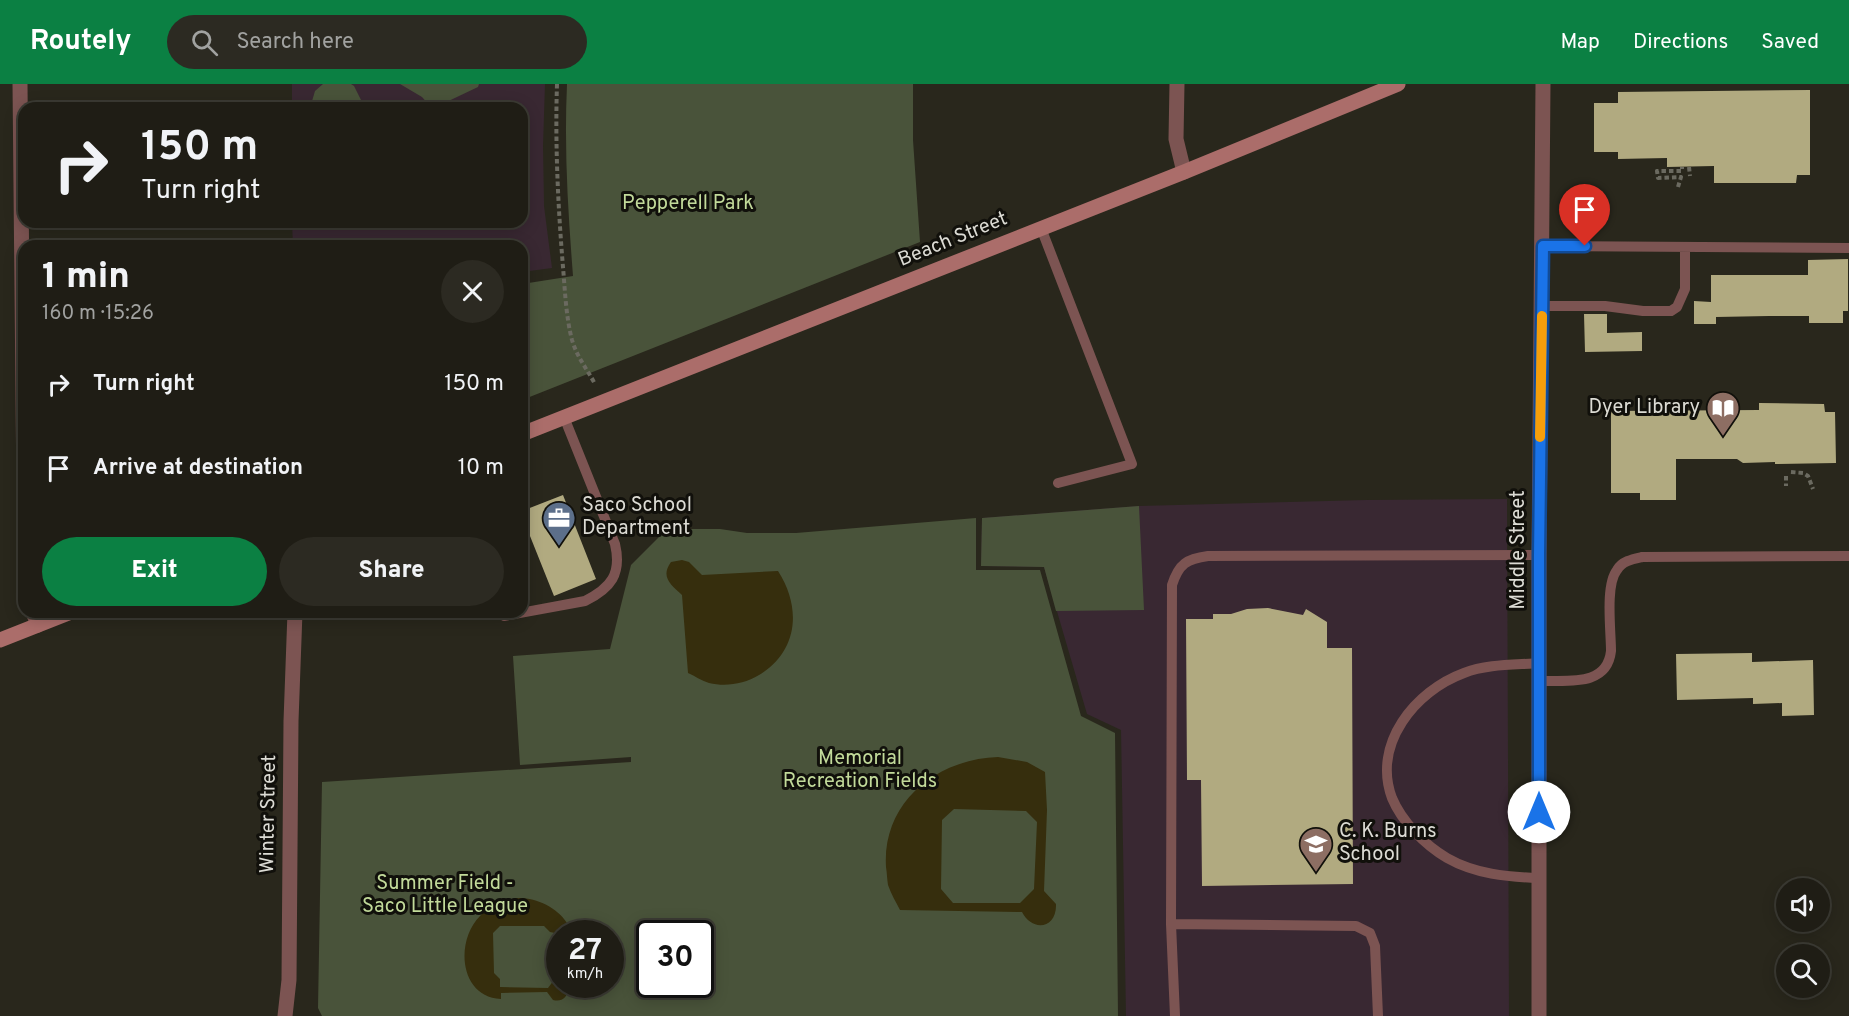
<!DOCTYPE html>
<html lang="en">
<head>
<meta charset="utf-8">
<style>
  :root { --surface:#1f1d15; --page:#2c2a22; --text:#f1f3f6; --muted:#a1a2a0; --line:#3c3b34; --accent:#0b8043 }
  body { margin:0; font-family:Overpass,sans-serif; background:var(--page); color:var(--text); height:100vh; display:flex; flex-direction:column; font-size:22px; white-space:nowrap }
  * { box-sizing:border-box; margin:0 }
  p { font-size:20px; color:var(--muted) }
  .icon { flex:none; width:33px; height:33px; fill:none; stroke:currentColor; stroke-width:2; stroke-linecap:round; stroke-linejoin:round }
  .map { position:relative; flex:1; overflow:hidden }
  .drawer { position:absolute; left:18px; top:156px; width:510px; height:378px; display:flex; flex-direction:column; background:var(--surface); border-radius:18px; box-shadow:0 3px 15px #0003,0 0 0 2px var(--line) }
  .drawer>* { flex:none }
  .banner { position:absolute; left:18px; top:18px; width:510px; height:126px; border-radius:18px; box-shadow:0 3px 15px #0003,0 0 0 2px var(--line); background:#1f1d15; color:var(--text); overflow:hidden }
  .controls { position:absolute; left:1776px; top:794px; display:grid; gap:12px }
  .controls a { display:grid; place-items:center; width:54px; height:54px; border-radius:50%; background:var(--surface); box-shadow:0 3px 15px #0003,0 0 0 2px var(--line); font-size:30px }
  .speed { position:absolute; left:546px; top:836px; display:flex; gap:12px; font-size:30px; font-weight:700; text-align:center }
  .speed>* { display:grid; place-content:center; width:78px; height:78px; border-radius:50%; background:var(--surface); box-shadow:0 3px 15px #0003,0 0 0 2px var(--line); line-height:1 }
  .speed small { font-size:15px; font-weight:400 }
  .speed .limit { border:3px solid #111; border-radius:9px; background:#fff; color:#111 }
  .pin { position:absolute; display:grid; place-items:center; width:51px; height:51px; color:#fff; margin:-62px -26px; border-radius:50% 50% 50% 0; rotate:-45deg; box-shadow:0 0 6px #0007 }
  .pin .icon { rotate:45deg }
  .me { position:absolute; width:66px; margin:-33px; rotate:0deg; stroke-linejoin:round; filter:drop-shadow(0 0 4px #0008) }
  .turn { display:flex; align-items:center; gap:21px; height:126px; padding:0 24px; font-size:27px }
  .turn .icon { width:78px; height:78px; stroke-width:2.5 }
  .turn b { display:block; font-size:42px; line-height:51px }
  .round { display:grid; place-items:center; flex:none; width:63px; height:63px; border-radius:32px; background:var(--page) }
  .head { display:flex; align-items:center; justify-content:space-between; height:102px; padding:0 24px }
  h1 { font-size:36px; font-weight:800; line-height:45px }
  .primary-button { display:flex; gap:12px; margin-top:auto; padding:12px 24px }
  .primary-button a { flex:1; height:69px; border-radius:36px; background:var(--accent); color:#fff; font-size:24px; font-weight:800; line-height:69px; text-align:center }
  .primary-button a+a { background:var(--page); color:var(--text) }
  ul { padding:0; list-style:none }
  li { display:flex; align-items:center; gap:18px; height:84px; padding:0 24px }
  li div { flex:1 }
  li b { display:block; font-size:22px }
  li em { font-style:normal }
  header { display:flex; align-items:center; gap:36px; box-sizing:border-box; height:84px; padding:0 30px; background:var(--accent); color:#fff }
  header strong { font-size:28px }
  nav { display:flex; gap:33px; margin-inline-start:auto; font-size:21px }
  .search { width:420px; height:54px; background:var(--page); display:flex; align-items:center; gap:15px; box-sizing:border-box; padding:0 21px; border-radius:33px; color:var(--muted); font-size:22px }
  .map>svg:first-child { display:block }
  .education { fill:#392832 }
  .green { fill:#49533a; fill-rule:evenodd }
  .sand { fill:#362e0d; fill-rule:evenodd }
  .building { fill:#b1aa80 }
  .lines { fill:none; stroke-linecap:round; stroke-linejoin:round }
  .path { stroke:#6b6a60; stroke-width:4; stroke-dasharray:4.5 3; stroke-linecap:butt }
  .lane { stroke:#7c5452; stroke-width:10 }
  .street { stroke:#7c5452; stroke-width:15 }
  .secondary { stroke:#ab6d6a; stroke-width:15 }
  .route-casing { stroke:#114b97; stroke-width:15 }
  .route { stroke:#1a73e8; stroke-width:10 }
  .slow { stroke:#f59e0b; stroke-width:10 }
  .labels { text-anchor:middle; dominant-baseline:central; stroke-width:6; stroke-linejoin:round; paint-order:stroke }
  .park-label { font-size:20px; fill:#c2da9a; stroke:#11100b }
  .street-label { font-size:20px; fill:#dcdbd4; stroke:#11100b }
  .poi-label { font-size:20px; fill:#dcdbd4; stroke:#11100b; text-anchor:start }
</style>
</head>
<body>
<header>
<strong>Routely</strong>
<div class="search"><svg class="icon" aria-label="search" viewBox="0 0 24 24"><circle cx="10" cy="10" r="6"/><path d="M15 15l6 6"/></svg>Search here</div>
<nav><a>Map</a><a>Directions</a><a>Saved</a></nav>
</header>
<div class="map">
<svg width="1849" height="932" viewBox="0 0 1849 932">
  <rect width="100%" height="100%" fill="#29271c"/>
  <!-- education -->
  <path class="education" d="M292,0h253l-2,62 1,60 8,62 -30,4v-26h-229l-1,-24h230v-114h-230z
    M1507,415l2,517h-383l-5,-286 -34,-16 -43,-147 -63,-1 1,-48 157,-12 227,-6z"/>
  <!-- green -->
  <path class="green" d="M323,0h28l3,2 11,22h-55l5,-17z
    M400,0h79l-1,3 -40,19 -9,-1 -7,-8z
    M567,0h346v56l7,102 -398,158v-116l51,-8c-5,-65 -9,-126 -6,-192z
    M1139,422l5,104 -88,1 -12,-44 -63,-1 1,-48z
    M976,434v52h64l41,146 34,17 3,283h-796l-4,-8 4,-226 309,-20v-5l-111,8 -7,-109 97,-7 21,-84 31,-31 12,-5h46l27,4h49zM560,849h50v51h-50zM650,849h50v51h-50z"/>
  <!-- sand -->
  <path class="sand" d="M682,476l7,2 13,13 76,-4c24,37 20,81 -19,104 -15,9 -33,12 -50,8 -7,-2 -14,-7 -21,-10l-6,-78c-11,-10 -22,-18 -11,-33z
    M998,673l29,5 18,10 2,38 -3,81 12,13c1,25 -24,28 -34,8l-122,-2c-4,-8 -9,-16 -12,-25 -1,-6 -1,-12 -2,-18 -4,-65 51,-108 112,-110zM954,725l72,2 11,11 -3,67 -14,14h-67l-12,-14 1,-69z
    M517,814c18,-1 40,9 50,25l-1,9 -6,1v51h6l2,5c-1,9 -6,13 -15,11l-6,-8 -46,1v6c-42,-2 -46,-58 -21,-83 10,-11 23,-14 37,-18zM500,842h44l6,6 5,1 -1,47 -6,8 -48,-1v-8l-6,-6 -1,-40z"/>
  <!-- building -->
  <path class="building" d="M1810,6v85h-13l-1,8h-82v-17l-47,1v-9l-49,1v-7h-24v-49h24v-11z
    M1848,175v52h-5v12h-34v-7h-40l-53,1v7h-22v-23l17,1v-27h97v-15z
    M1584,230h23v19l35,-1v19l-57,1z
    M1759,319l65,1 1,8h10l1,51 -61,1v-2l-32,1 -6,-4h-61v41h-36v-7h-29v-82l148,-1z
    M563,411l33,84 -42,17 -32,-80v-5z
    M1268,524l35,7 3,-6 21,13v26h25l1,236 -151,2 -1,-106h-14l-1,-161h27v-5h18l16,-5z
    M1752,569v9l61,-2 1,55 -32,1v-13l-29,1v-6l-76,2 -1,-46z"/>
  <g class="lines">
    <!-- path -->
    <path class="path" d="M557,0c-2,61 1,122 6,183 2,24 3,50 9,73 5,17 15,29 23,44
      M1689,83l1,9
      M1678,103l3,-10 -23,1 -1,-7h25v-4
      M1791,388l12,1 5,3 5,13
      M1786,392v10"/>
    <!-- lane -->
    <path class="lane" d="M1041,144l91,236 -74,19
      M1543,162l306,2
      M1542,222h63l38,5h28l6,-4 8,-18v-42
      M504,532l81,-15c26,-13 37,-27 30,-57l-51,-127
      M1540,597c28,-1 67,6 71,-30 0,-20 -6,-66 6,-81 5,-9 16,-11 25,-13l207,-1
      M1539,794c-32,-1 -64,-4 -92,-20 -22,-13 -45,-36 -55,-60 -20,-54 23,-107 72,-125 23,-9 51,-8 76,-10
      M1171,840l185,2 14,7 5,13 3,70
      M1175,932l-4,-92 1,-339c7,-22 15,-26 36,-29l331,-1"/>
    <!-- street -->
    <path class="street" d="M20,0l4,413
      M1177,0l-1,55 8,33
      M33,528l5,13
      M285,932l4,-36 2,-259 4,-109
      M1539,932v-461l4,-471"/>
    <!-- secondary -->
    <path class="secondary" d="M522,350l662,-262 214,-88
      M0,556l71,-28"/>
  </g>
  <g class="lines">
    <!-- route casing -->
    <g class="route-casing">
      <path id="route" d="M1539,728v-257l4,-309h42"/>
    </g>
    <!-- route -->
    <use href="#route" class="route"/>
    <!-- slow -->
    <path class="slow" d="M1540,353l2,-121"/>
  </g>
  <!-- icons -->
  <defs>
    <g id="library-pin" transform="scale(1.725)"><path d="M0 17L-7.5 6A9.5 9.5 0 1 1 7.5 6Z" fill="#8d6e63" stroke="#11100b"/><path d="M-6-4Q-3-5.5-.7-3.5V5Q-3 3-6 4ZM6-4Q3-5.5 .7-3.5V5Q3 3 6 4Z" fill="#fff"/></g>
    <g id="office-pin" transform="scale(1.725)"><path d="M0 17L-7.5 6A9.5 9.5 0 1 1 7.5 6Z" fill="#5c6f8a" stroke="#11100b"/><path d="M-6-3h4V-5.5h4V-3h4V5H-6ZM-1-4.5V-3h2v-1.5ZM-6 0V1H6V0Z" fill="#fff"/></g>
    <g id="school-pin" transform="scale(1.725)"><path d="M0 17L-7.5 6A9.5 9.5 0 1 1 7.5 6Z" fill="#8d6e63" stroke="#11100b"/><path d="M0-5L7-2L0 1L-7-2ZM-4 1L0 2.5L4 1V4Q0 6-4 4Z" fill="#fff"/></g>
  </defs>
  <g fill-rule="evenodd">
    <use href="#library-pin" x="1723" y="324"/>
    <use href="#office-pin" x="559" y="434"/>
    <use href="#school-pin" x="1316" y="760"/>
  </g>
  <g class="labels">
    <!-- park labels -->
    <g class="park-label">
      <text x="688" y="120">Pepperell Park</text>
      <text x="860" y="675">Memorial<tspan x="860" dy="23">Recreation Fields</tspan></text>
      <text x="445" y="800">Summer Field -<tspan x="445" dy="23">Saco Little League</tspan></text>
    </g>
    <!-- street labels -->
    <g class="street-label">
      <text transform="translate(953 156) rotate(-22)">Beach Street</text>
      <text transform="translate(1519 466) rotate(-90)">Middle Street</text>
      <text transform="translate(269 730) rotate(-89)">Winter Street</text>
    </g>
    <!-- poi labels -->
    <g class="poi-label">
      <text x="1700" y="324" text-anchor="end">Dyer Library</text>
      <text x="582" y="422">Saco School<tspan x="582" dy="23">Department</tspan></text>
      <text x="1339" y="748">C. K. Burns<tspan x="1339" dy="23">School</tspan></text>
    </g>
  </g>
</svg>
<div class="controls">
<a><svg class="icon" aria-label="sound" viewBox="0 0 24 24"><path d="M4 9h4l5-4v14l-5-4H4zM17 9q2 3 0 6"/></svg></a>
<a><svg class="icon" aria-label="search" viewBox="0 0 24 24"><circle cx="10" cy="10" r="6"/><path d="M15 15l6 6"/></svg></a>
</div>
<div class="speed"><div>27<small>km/h</small></div><div class="limit">30</div></div>
<div class="pin" style="left:1585px;top:162px;background:#d93025"><svg class="icon" aria-label="arrive" viewBox="0 0 24 24"><path d="M6 21V4h12l-3 4 3 4H6"/></svg></div>
<svg class="me" style="left:1539px;top:728px" viewBox="-20 -20 40 40"><circle r="19" fill="#fff"/><path d="M0-13L10 11 0 6-10 11z" fill="#1a73e8"/></svg>
<div class="banner">
<div class="turn"><svg class="icon" aria-label="right" viewBox="0 0 24 24"><path d="M7 20v-9h11M14 6l5 5-5 5"/></svg><div><b>150 m</b>Turn right</div></div>
</div>
<section class="drawer">
<div class="head"><div><h1>1 min</h1><p>160 m · 15:26</p></div><a class="round"><svg class="icon" aria-label="close" viewBox="0 0 24 24"><path d="M6 6l12 12M18 6L6 18"/></svg></a></div>
<ul>
<li><svg class="icon" aria-label="right" viewBox="0 0 24 24"><path d="M7 20v-9h11M14 6l5 5-5 5"/></svg><div><b>Turn right</b></div><em>150 m</em></li>
<li><svg class="icon" aria-label="arrive" viewBox="0 0 24 24"><path d="M6 21V4h12l-3 4 3 4H6"/></svg><div><b>Arrive at destination</b></div><em>10 m</em></li>
</ul>
<div class="primary-button"><a>Exit</a><a>Share</a></div>
</section>
</div>
</body>
</html>
